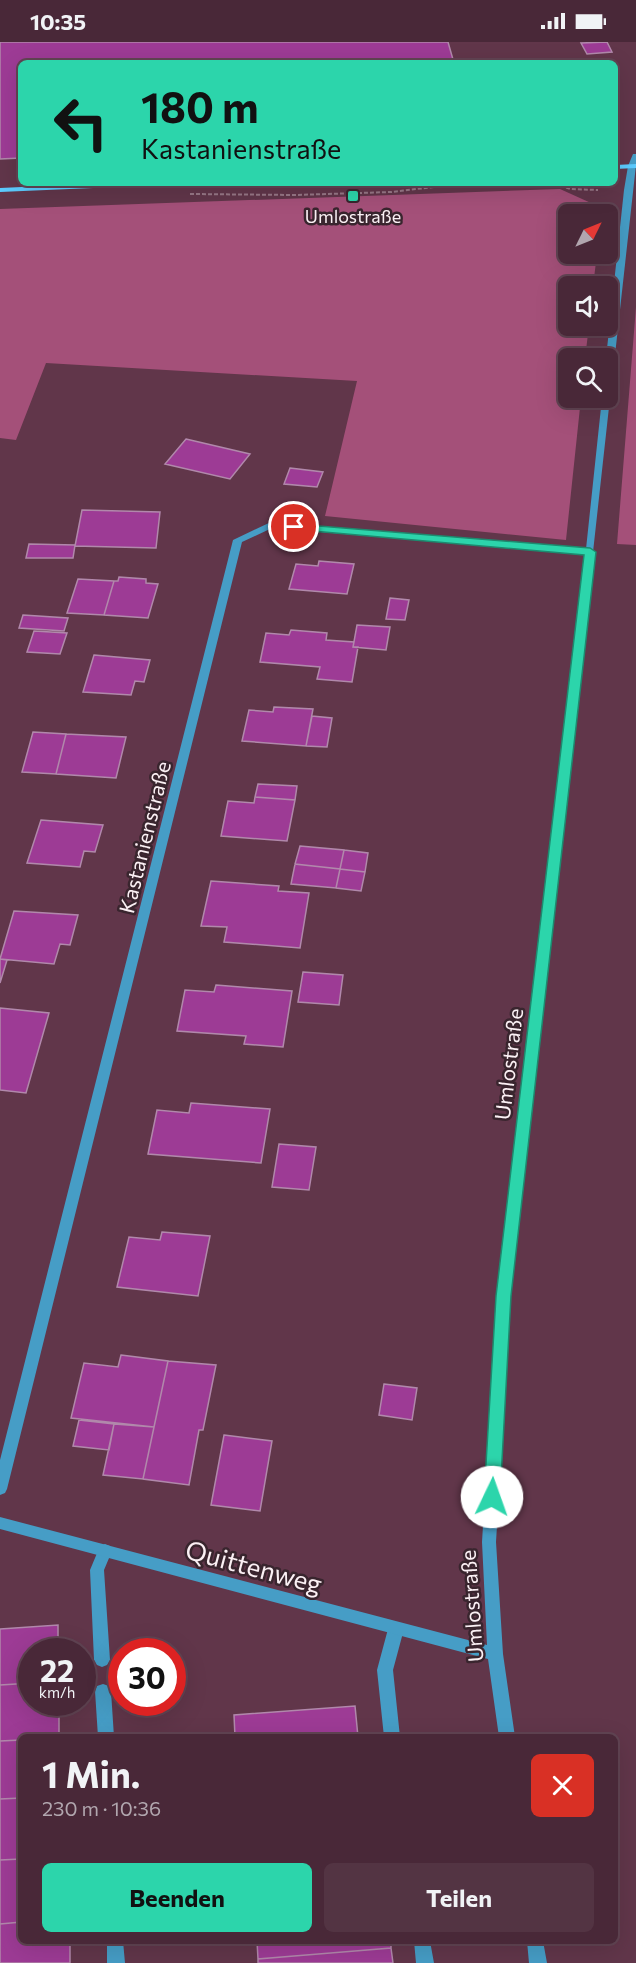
<!DOCTYPE html>
<html lang="de">
<head>
<meta charset="utf-8">
<style>
  :root { --surface:#492838; --page:#533443; --text:#f1f3f6; --muted:#b1a6ae; --line:#614453; --accent:#2cd5ab }
  body { margin:0; font-family:Commissioner,sans-serif; background:var(--page); color:var(--text); height:100vh; display:flex; flex-direction:column; font-size:22px; white-space:nowrap }
  * { box-sizing:border-box; margin:0 }
  p { font-size:20px; color:var(--muted) }
  .icon { flex:none; width:33px; height:33px; fill:none; stroke:currentColor; stroke-width:2; stroke-linecap:round; stroke-linejoin:round }
  .map { position:relative; flex:1; overflow:hidden }
  .panel { position:absolute; left:18px; top:1692px; width:600px; height:210px; display:flex; flex-direction:column; background:var(--surface); border-radius:9px; box-shadow:0 6px 24px #0002,0 0 0 2px var(--line) }
  .panel>* { flex:none }
  .banner { position:absolute; left:18px; top:18px; width:600px; height:126px; border-radius:9px; box-shadow:0 6px 24px #0002,0 0 0 2px var(--line); background:#2cd5ab; color:#111; overflow:hidden }
  .needle { width:39px; rotate:47deg }
  .tools { position:absolute; left:558px; top:162px; display:grid; gap:12px }
  .tools a { display:grid; place-items:center; width:60px; height:60px; border-radius:9px; background:var(--surface); box-shadow:0 6px 24px #0002,0 0 0 2px var(--line); font-size:30px }
  .speed { position:absolute; left:18px; top:1596px; display:flex; gap:12px; font-size:30px; font-weight:700; text-align:center }
  .speed>* { display:grid; place-content:center; width:78px; height:78px; border-radius:50%; background:var(--surface); box-shadow:0 6px 24px #0002,0 0 0 2px var(--line); line-height:1 }
  .speed small { font-size:15px; font-weight:400 }
  .speed .limit { border:9px solid #d22; background:#fff; color:#111 }
  .pin { position:absolute; display:grid; place-items:center; width:51px; height:51px; color:#fff; margin:-26px; border:3px solid #fff; border-radius:50%; box-shadow:0 2px 6px #0007 }
  .me { position:absolute; width:66px; margin:-33px; rotate:3deg; stroke-linejoin:round; filter:drop-shadow(0 0 4px #0008) }
  .turn { display:flex; align-items:center; gap:21px; height:126px; padding:0 24px; font-size:27px }
  .turn .icon { width:78px; height:78px; stroke-width:2.5 }
  .turn b { display:block; font-size:42px; line-height:51px }
  .round { display:grid; place-items:center; flex:none; width:63px; height:63px; border-radius:9px; background:var(--page) }
  .summary { display:flex; align-items:center; justify-content:space-between; height:102px; padding:0 24px }
  h1 { font-size:36px; font-weight:700; line-height:45px }
  .cta { display:flex; gap:12px; margin-top:auto; padding:12px 24px }
  .cta a { flex:1; height:69px; border-radius:9px; background:var(--accent); color:#111; font-size:24px; font-weight:700; line-height:69px; text-align:center }
  .cta a+a { background:var(--page); color:var(--text) }
  .status { display:flex; justify-content:space-between; align-items:center; height:42px; padding:0 30px; background:var(--surface); direction:ltr }
  .status svg { height:16px; fill:currentColor }
  .map>svg:first-child { display:block }
  .green { fill:#a45079 }
  .building { fill:#9d3b95; stroke:#b188ab; stroke-width:1.5 }
  .lines { fill:none; stroke-linecap:round; stroke-linejoin:round }
  .path { stroke:#977786; stroke-width:2; stroke-dasharray:4 2; stroke-linecap:butt }
  .service { fill:#469dc6; fill-rule:evenodd }
  .minor { fill:#469dc6; fill-rule:evenodd }
  .secondary { fill:#5ccbfe; fill-rule:evenodd }
  .route { fill:#2cd5ab; stroke:#1d8a6f; stroke-width:1.5 }
  .poi-dot { fill:#2cd5ab; stroke:#39252e; stroke-width:2 }
  .labels { text-anchor:middle; dominant-baseline:central; stroke-width:5; stroke-linejoin:round; paint-order:stroke }
  .far-poi-label { font-size:18px; fill:#fbf0f4; stroke:#39252e }
  .street-label { font-size:21px; fill:#fbf0f4; stroke:#39252e }
  .near-street-label { font-size:26px; fill:#fbf0f4; stroke:#39252e }
</style>
</head>
<body>
<div class="status"><b>10:35</b><svg viewBox="0 0 49 12"><path d="M0 12V9h3v3zM5 12V6h3v6zM10 12V3h3v9zM15 12V0h3v12zM26 1h20v11H26zM47 4h2v5h-2z"/></svg></div>
<div class="map">
<svg width="636" height="1921" viewBox="0 0 636 1921">
  <rect width="100%" height="100%" fill="#61364a"/>
  <!-- green -->
  <path class="green" d="M560,147l42,19 -1,6h-33v40h29l-4,32h-25v40h21l-4,32h-17v40h13l-15,142 -241,-24 32,-135 -311,-18 -30,77 -16,-2v-229z
    M636,265v238l-19,-1z"/>
  <!-- building -->
  <path class="building" d="M0,0h448l6,21h-433v95l-21,1z
    M607,0l5,10 -25,2 -6,-11z
    M186,397l64,15 -20,25 -65,-15z
    M290,426l33,4 -6,15 -33,-3z
    M82,468l78,2 -4,36 -81,-2z
    M29,502l46,1 -2,13h-47z
    M319,519l35,3 -7,30 -58,-5 7,-25 22,2z
    M119,535l27,2v4l12,1 -10,34 -44,-3 10,-34h4z
    M78,537l36,2 -10,34 -37,-2z
    M390,556l19,2 -4,20 -19,-1z
    M23,573l45,3 -4,13 -45,-3z
    M357,583l33,2 -4,23 -33,-3z
    M291,588l36,3 -1,7 28,2 -1,5h5l-6,35 -35,-3 3,-12 -60,-5 6,-29 23,2z
    M34,589l33,2 -7,21 -33,-2z
    M94,613l56,5 -6,22 -9,-1 -4,14 -48,-3z
    M274,665l39,2 -7,37 -64,-5 7,-31 24,2z
    M312,674l20,2 -5,29 -21,-1z
    M33,690l33,2 -10,40 -34,-2z
    M66,692l60,3 -10,41 -60,-4z
    M258,742l39,2 -2,14 -40,-3z
    M255,755l40,3 -8,41 -66,-5 7,-35 26,2z
    M41,778l62,5 -8,27 -11,-1 -4,16 -53,-4z
    M300,804l44,4 -4,19 -45,-5z
    M344,808l24,3 -3,19 -25,-3z
    M295,822l45,5 -4,19 -45,-4z
    M340,827l25,3 -4,19 -25,-3z
    M211,839l68,5 -1,5 31,2 -9,55 -76,-6 3,-15 -26,-1z
    M14,869l64,4 -8,30 -10,-1 -6,20 -54,-5z
    M0,917l7,1 -7,23z
    M303,930l40,3 -4,30 -41,-3z
    M216,943l76,6 -9,56 -39,-3 2,-8 -69,-5 8,-41 29,2z
    M0,966l49,5 -23,80 -26,-3z
    M191,1061l79,6 -9,54 -113,-9 9,-44 32,3z
    M279,1102l37,3 -7,43 -37,-3z
    M162,1190l48,4 -12,60 -81,-9 12,-50 31,3z
    M121,1313l47,6 -14,66 -83,-9 13,-55 34,4z
    M168,1319l48,4 -13,65h-4l-10,55 -46,-6z
    M384,1342l33,4 -5,32 -33,-5z
    M79,1378l35,4 -5,26 -36,-4z
    M114,1382l40,3 -11,52 -40,-4z
    M224,1393l48,6 -12,70 -49,-6z
    M58,1583v27h-26v31l-32,2v-56z
    M32,1641v19h27v35h-38v3l-21,1v-56z
    M355,1664l3,31h-123l-1,-22z
    M21,1698v58l-21,1v-58z
    M21,1756v61l-21,1v-61z
    M21,1817v63l-21,2v-64z
    M21,1880v19h49v22h-70v-39z
    M257,1899h134v7l-133,11z
    M391,1906l2,15h-135v-4z"/>
  <g class="lines">
    <!-- path -->
    <path class="path" d="M555,141l15,6 28,1
      M190,152l104,1 97,-3 77,-9"/>
    <!-- service -->
    <path class="service" d="M105,1502l5,2 2,5 -8,19 6,90 -3,5 -5,2 -5,-2 -3,-5 -4,-90 10,-24z
      M396,1580l5,2 3,5 -11,41 7,67h-16l-7,-67 11,-41 3,-5z
      M103,1642l6,2 2,5 3,46h-16l-3,-46 2,-5z
      M107,1899h16l2,22h-18z
      M414,1899h16l4,22h-18z"/>
    <!-- minor -->
    <path class="minor" d="M633,112h3v11l-24,217 -4,3 -2,-27 18,-168 4,-24z
      M608,354l2,2 -99,898 -15,246 7,112 12,83h-16l-11,-78 -488,-130v-12l487,128 -5,-103 15,-246 88,-742 -313,-26 -30,14 -235,947 -2,4 -5,2v-35l233,-920 38,-18 315,27 16,-151h6z
      M527,1899h16l4,22h-18z"/>
    <!-- secondary -->
    <path class="secondary" d="M636,122v4l-21,1v-4z
      M109,141h58l-4,2 -163,7v-4z"/>
  </g>
  <!-- route -->
  <path class="route" d="M294,482l296,24 6,4 -85,744 -11,201 -2,5 -6,2 -6,-2 -2,-5 12,-201 88,-741 -294,-26 -2,-2z"/>
  <!-- markers -->
  <rect class="poi-dot" x="347" y="148" width="12" height="12" rx="3"/>
  <g class="labels">
    <!-- far-poi labels -->
    <g class="far-poi-label">
      <text x="353" y="174">Umlostraße</text>
    </g>
    <!-- street labels -->
    <g class="street-label">
      <text transform="translate(144 795) rotate(-76)">Kastanienstraße</text>
      <text transform="translate(508 1022) rotate(-83)">Umlostraße</text>
      <text transform="translate(471 1564) rotate(-94)">Umlostraße</text>
    </g>
    <!-- near-street labels -->
    <g class="near-street-label">
      <text transform="translate(254 1524) rotate(15)">Quittenweg</text>
    </g>
  </g>
</svg>
<div class="tools">
<a><svg class="needle" viewBox="-14 -14 28 28"><path d="M0-13l5 13h-10z" fill="#e53935"/><path d="M0 13l5-13h-10z" fill="#b1a6ae"/></svg></a>
<a><svg class="icon" aria-label="sound" viewBox="0 0 24 24"><path d="M4 9h4l5-4v14l-5-4H4zM17 9q2 3 0 6"/></svg></a>
<a><svg class="icon" aria-label="search" viewBox="0 0 24 24"><circle cx="10" cy="10" r="6"/><path d="M15 15l6 6"/></svg></a>
</div>
<div class="speed"><div>22<small>km/h</small></div><div class="limit">30</div></div>
<div class="pin" style="left:294px;top:485px;background:#d93025"><svg class="icon" aria-label="arrive" viewBox="0 0 24 24"><path d="M6 21V4h12l-3 4 3 4H6"/></svg></div>
<svg class="me" style="left:492px;top:1455px" viewBox="-20 -20 40 40"><circle r="19" fill="#fff"/><path d="M0-13L10 11 0 6-10 11z" fill="#2cd5ab"/></svg>
<div class="banner">
<div class="turn"><svg class="icon" aria-label="left" viewBox="0 0 24 24"><path d="M17 20v-9H6M10 6l-5 5 5 5"/></svg><div><b>180 m</b>Kastanienstraße</div></div>
</div>
<section class="panel">
<div class="summary"><div><h1>1 Min.</h1><p>230 m · 10:36</p></div><a class="round" style="background:#d93025;color:#fff"><svg class="icon" aria-label="close" viewBox="0 0 24 24"><path d="M6 6l12 12M18 6L6 18"/></svg></a></div>
<div class="cta"><a>Beenden</a><a>Teilen</a></div>
</section>
</div>
</body>
</html>
